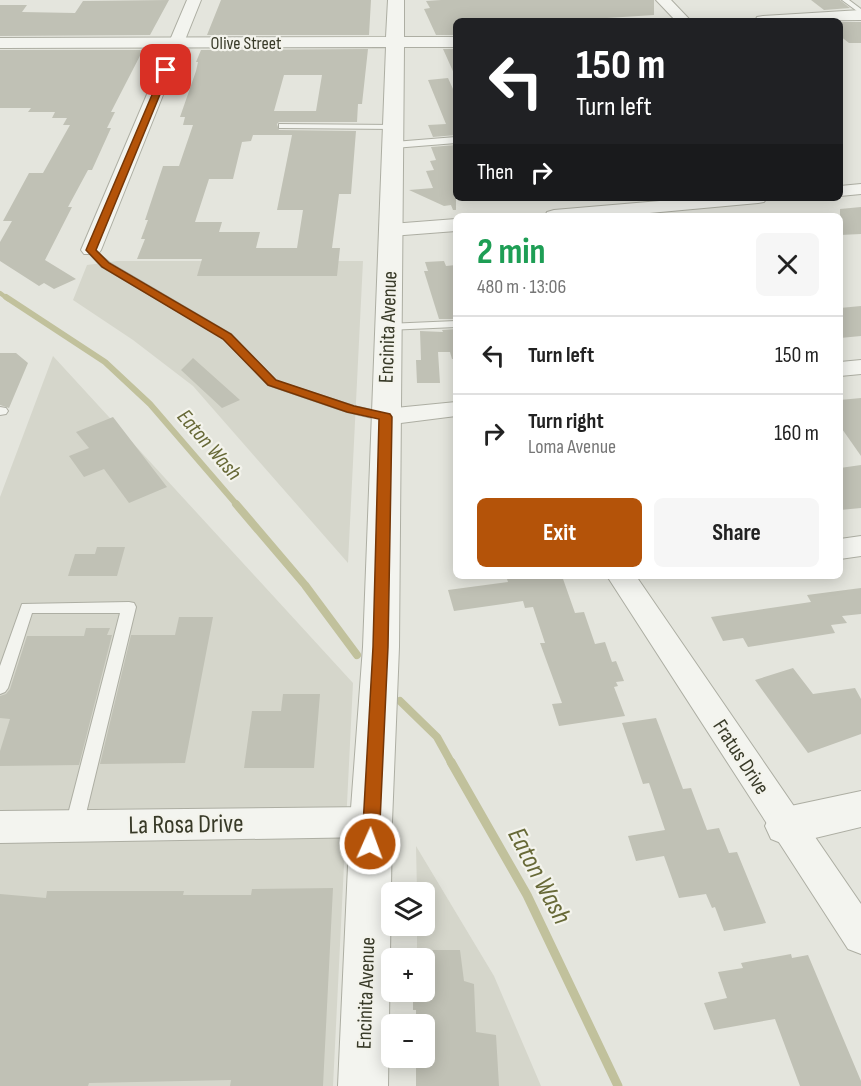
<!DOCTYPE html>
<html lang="en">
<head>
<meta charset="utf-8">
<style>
  :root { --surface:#fff; --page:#f6f6f6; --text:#222; --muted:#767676; --line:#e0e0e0; --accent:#b45309 }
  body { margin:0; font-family:"Sofia Sans Condensed",sans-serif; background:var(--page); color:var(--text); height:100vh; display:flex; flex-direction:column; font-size:22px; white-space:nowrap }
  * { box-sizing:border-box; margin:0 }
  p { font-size:20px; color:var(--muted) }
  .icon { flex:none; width:33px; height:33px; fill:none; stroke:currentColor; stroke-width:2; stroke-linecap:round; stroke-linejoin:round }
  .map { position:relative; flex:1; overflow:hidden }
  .details { position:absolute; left:453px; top:213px; width:390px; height:366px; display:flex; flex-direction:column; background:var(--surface); border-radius:9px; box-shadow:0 3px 15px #0003 }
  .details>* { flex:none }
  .top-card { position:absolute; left:453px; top:18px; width:390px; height:183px; border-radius:9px; box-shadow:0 3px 15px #0003; background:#202124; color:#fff; overflow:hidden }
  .controls { position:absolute; left:381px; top:882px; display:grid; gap:12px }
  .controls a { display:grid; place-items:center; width:54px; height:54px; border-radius:9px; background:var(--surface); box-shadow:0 3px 15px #0003; font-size:30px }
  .pin { position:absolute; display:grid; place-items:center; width:51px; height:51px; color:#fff; margin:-26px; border-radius:12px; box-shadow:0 3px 9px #0006 }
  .me { position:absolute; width:66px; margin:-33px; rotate:2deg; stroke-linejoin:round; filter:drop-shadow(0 0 4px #0008) }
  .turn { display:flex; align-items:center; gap:21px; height:126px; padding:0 24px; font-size:27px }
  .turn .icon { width:78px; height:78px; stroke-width:2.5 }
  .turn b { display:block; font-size:42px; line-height:51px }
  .then { display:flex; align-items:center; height:57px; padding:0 24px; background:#0003; gap:12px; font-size:22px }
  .round { display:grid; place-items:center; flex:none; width:63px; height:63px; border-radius:9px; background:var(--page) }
  .summary { display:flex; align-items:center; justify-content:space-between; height:102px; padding:0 24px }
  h1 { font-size:36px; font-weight:700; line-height:45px; color:#1e9e55 }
  .button { display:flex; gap:12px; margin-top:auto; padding:12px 24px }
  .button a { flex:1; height:69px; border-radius:9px; background:var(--accent); color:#fff; font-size:24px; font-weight:700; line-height:69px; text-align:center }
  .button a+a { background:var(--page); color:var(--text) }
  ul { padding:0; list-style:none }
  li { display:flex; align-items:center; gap:18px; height:78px; padding:0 24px; border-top:2px solid var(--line) }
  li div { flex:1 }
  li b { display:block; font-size:22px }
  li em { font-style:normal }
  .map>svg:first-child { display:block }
  .built { fill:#d5d6cb }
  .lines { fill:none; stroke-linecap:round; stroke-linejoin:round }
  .stream-far3 { stroke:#c1c19c; stroke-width:4.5 }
  .stream-far2 { stroke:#c1c19c; stroke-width:6 }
  .stream-far1 { stroke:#c1c19c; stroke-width:8 }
  .stream { stroke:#c1c19c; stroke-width:9 }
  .building { fill:#c0c1b5; fill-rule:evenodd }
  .service-casing { stroke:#adaea3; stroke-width:2 }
  .minor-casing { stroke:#adaea3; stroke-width:2 }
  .tertiary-casing { stroke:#adaea3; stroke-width:2 }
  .service { fill:#f3f4ef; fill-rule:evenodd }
  .minor { fill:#f3f4ef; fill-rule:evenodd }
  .tertiary { fill:#f3f4ef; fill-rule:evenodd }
  .route { fill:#b45309; stroke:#753606; stroke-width:1.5 }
  .labels { text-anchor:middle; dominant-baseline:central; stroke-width:4.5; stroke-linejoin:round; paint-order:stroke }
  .far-street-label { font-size:18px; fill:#383a28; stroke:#f3f3ec }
  .street-label { font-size:21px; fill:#383a28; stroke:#f3f3ec }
  .water-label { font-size:22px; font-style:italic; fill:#676937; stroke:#f3f3ec }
  .near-street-label { font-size:26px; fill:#383a28; stroke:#f3f3ec }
  .near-water-label { font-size:27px; font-style:italic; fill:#676937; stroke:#f3f3ec }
</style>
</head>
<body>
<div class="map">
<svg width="861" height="1086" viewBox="0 0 861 1086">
  <rect width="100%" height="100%" fill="#e4e5dd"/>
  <!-- built -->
  <path class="built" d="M117,261h246l-15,302 -155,-177 -60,-46 -60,-40 14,-35z
    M53,356l300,327 -20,403h-333v-589z
    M416,846l78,130 47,110h-122l-1,-28h6v-34h-6v-32h6v-34h-7v-32h7v-34h-7z"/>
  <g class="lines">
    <!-- stream-far3 -->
    <path class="stream-far3" d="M0,293l8,6"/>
    <!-- stream-far2 -->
    <path class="stream-far2" d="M6,297l99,65 45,42 87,101"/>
    <!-- stream-far1 -->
    <path class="stream-far1" d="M236,504l69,81 52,70
      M400,701l37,36 15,27"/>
    <!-- stream -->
    <path class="stream" d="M451,762l76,133 91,191"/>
  </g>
  <!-- building -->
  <path class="building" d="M169,0l-19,35 -150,1v-31h27l-5,7 53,1 8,-12z
    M221,0h150l-2,35h-162z
    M441,0h213v15l-94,6h-104v14h-20l-12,-26 6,-1 -4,-7z
    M811,0h29l10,8 -26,2z
    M840,22h21v21h-12l-9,-7z
    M368,49l-6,55h-4l-1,18h-78l-2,2 2,6 77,1 -5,63h-12l-7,54h8l-3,28h-140l5,-17h-65l8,-20h-4l7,-19h-3l18,-54h16l14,-41h-10l2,-8h-5l16,-46 2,-9h-2l5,-12zM284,75h38l-6,36h-42zM253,135h39l-15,75h26l-6,38h-41l4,-16h-41l3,-10h-27l14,-43h24l9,-37 9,-1z
    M443,49h13v29z
    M0,50h143l-32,62h4l-8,16h4l-19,42h-4l-20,37h4l-27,53 31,19 -22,10 -10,-6 -5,3 -39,-25v-19l12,-21h-9l26,-48h14l27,-48h-7l4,-7h-15l3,-6h-27l3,-4h-31z
    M448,78l5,11h3v46l-23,2 -5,-12 18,-1 -18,-44z
    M456,145v65h-3l-2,-5 -7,1 -35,-16 24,-2 -7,-17 8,-1 -4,-9 6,-1 -5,-13z
    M861,207v27l-21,1v-26z
    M444,261l2,5 10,-1v54h-17l-15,-48h4l-3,-9z
    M861,306v30l-21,2v-30z
    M456,329v30h-4l-2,-7h-12l2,31h-23l-1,-23h5l-1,-29 23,1 -1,-2z
    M0,353h16l12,10 -19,45 -9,-3z
    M193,358l47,42 -18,8 -41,-38z
    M861,398v58l-21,-30v-26z
    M113,417l54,70 -38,16 -25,-34 -20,8 -15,-21 20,-8 -13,-16z
    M861,465v43l-21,2v-42z
    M97,547h28l-8,29h-49l7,-22h20z
    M506,576h56l13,37 9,-1 11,32 10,-2 7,20 4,-1 8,20 -8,1 2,4 -4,1 11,29 -66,10 -7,-22 10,-1 -22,-60h5l-12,-36 -8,1 -2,-7 -69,10 -6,-21 60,-8z
    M861,588v26l-19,2 5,7 -16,2 4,8 -87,14 -5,-9 -20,3 -12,-24 100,-15 -4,-7z
    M179,617h34l-28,146 -85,1 31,-129h44z
    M86,628h24l-3,7h5l-33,130 -79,1v-15l10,-32 -10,-1v-22l6,-2 4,-5 17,-53h57z
    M793,668l20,26 42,-6 6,11v35l-53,19 -53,-73z
    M283,694h37l-6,74h-70l8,-57h29z
    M656,718l27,71 8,-1 16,42 12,-2 10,25 8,-1 29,71 -42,8 -9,-24 -3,1 -6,-14 -27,4 -15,-42 -28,5 -8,-25 37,-6 -16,-47 -6,1 -21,-61z
    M333,888l-10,198h-93l1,-6 -142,3 -1,3h-88v-192l46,4 1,-7h137l-1,4h68l1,-6z
    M418,950h42l4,31 10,3 2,48 20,3 3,51h-83v-28h8v-44h-8v-4h-3v-18h11v-34h-10v-3h4z
    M791,954l1,4 16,-3 53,126v5h-61l-25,-67 -61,11 -10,-27 23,-5 -9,-26 25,-4 -2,-5z"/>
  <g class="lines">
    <!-- service casing -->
    <g class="service-casing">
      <path id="service" d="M842,0h7l12,9v5z
        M279,124l115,1 4,2 -4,2 -112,-1h-3z
        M456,137v6l-62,5 -4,-3 4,-3z
        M91,247l19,16 121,71 45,47 78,25 35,8 2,3 -6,4 -38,-9 -79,-27 -45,-47 -121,-71 -16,-17z
        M456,321v6l-69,3 -5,-3 5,-3z
        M0,407l6,1 2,3 -2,3 -6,1z
        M129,602l5,1 2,4 -53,219 -3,5 -6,3 -6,-3 -3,-5 55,-213h-88l-24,75 -3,4 -5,2v-28l22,-62z"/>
    </g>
    <!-- minor casing -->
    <g class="minor-casing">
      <path id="minor" d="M187,0h14l-100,250 -3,4h-14l-3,-4z
        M656,0h15l20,21h-15z
        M861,184v10l-21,2v-10z
        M695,198h72l-3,4 -6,1 -141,13h-72l2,-4 7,-2z
        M456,219v12l-65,5 -7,-2 -3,-4 3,-4 7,-2z
        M861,360v14l-21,2v-14z
        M456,402v14l-71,9 -8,-3 -4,-5 4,-5 8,-3z
        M861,536v20l-21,3v-20z
        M607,576h29l225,328v50l-13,-5z
        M371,807l12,4 5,11 -5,11 -12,4 -371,6v-32z"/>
    </g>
    <!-- tertiary casing -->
    <g class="tertiary-casing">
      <path id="tertiary" d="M388,0h16v37h52v10h-52l-5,600 -7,175 -4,264h-50l12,-264 13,-175 23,-600 -386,1v-10l386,-1z
        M861,10v10l-106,1 2,-4 6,-1z
        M861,791v36l-75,18 -15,-6 -6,-13 6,-13 15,-6z"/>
    </g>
    <!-- service -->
    <use href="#service" class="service"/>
    <!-- minor -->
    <use href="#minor" class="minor"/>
    <!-- tertiary -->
    <use href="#tertiary" class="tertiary"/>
  </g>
  <!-- route -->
  <path class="route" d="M163,69l7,1 -74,180 13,13 122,71 45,46 78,26 36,8 2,3 -4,230 -9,197 -2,6 -7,2 -6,-2 -2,-6 11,-197 6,-228 -32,-7 -79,-27 -45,-46 -121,-72 -16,-17z"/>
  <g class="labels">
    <!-- far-street labels -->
    <g class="far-street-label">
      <text x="246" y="43">Olive Street</text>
    </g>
    <!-- street labels -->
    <g class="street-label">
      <text transform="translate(388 327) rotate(-88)">Encinita Avenue</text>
      <text transform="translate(741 757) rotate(57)">Fratus Drive</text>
      <text transform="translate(366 993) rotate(-88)">Encinita Avenue</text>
    </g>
    <!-- water labels -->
    <g class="water-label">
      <text transform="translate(209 445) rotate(49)">Eaton Wash</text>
    </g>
    <!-- near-street labels -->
    <g class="near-street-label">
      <text transform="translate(186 825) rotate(-1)">La Rosa Drive</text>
    </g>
    <!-- near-water labels -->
    <g class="near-water-label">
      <text transform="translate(539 876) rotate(62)">Eaton Wash</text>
    </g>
  </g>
</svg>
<div class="controls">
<a><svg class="icon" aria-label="layers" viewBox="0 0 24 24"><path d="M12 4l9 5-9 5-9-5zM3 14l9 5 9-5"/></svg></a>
<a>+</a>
<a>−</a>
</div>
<div class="pin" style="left:166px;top:70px;background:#d93025"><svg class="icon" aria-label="arrive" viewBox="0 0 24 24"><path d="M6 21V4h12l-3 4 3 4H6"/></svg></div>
<svg class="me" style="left:370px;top:844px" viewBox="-20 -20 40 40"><circle r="17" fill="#b45309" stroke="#fff" stroke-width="3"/><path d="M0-11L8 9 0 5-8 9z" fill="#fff"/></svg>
<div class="top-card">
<div class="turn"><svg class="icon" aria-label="left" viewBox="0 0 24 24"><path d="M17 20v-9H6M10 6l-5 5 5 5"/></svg><div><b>150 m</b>Turn left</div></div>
<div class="then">Then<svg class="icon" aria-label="right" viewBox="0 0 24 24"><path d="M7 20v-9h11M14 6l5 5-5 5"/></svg></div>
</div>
<section class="details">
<div class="summary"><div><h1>2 min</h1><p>480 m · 13:06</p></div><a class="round"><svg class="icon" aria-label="close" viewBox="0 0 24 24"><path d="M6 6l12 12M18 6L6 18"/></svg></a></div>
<ul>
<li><svg class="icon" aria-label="left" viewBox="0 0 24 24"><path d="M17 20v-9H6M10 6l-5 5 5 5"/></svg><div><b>Turn left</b></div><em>150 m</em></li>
<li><svg class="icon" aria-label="right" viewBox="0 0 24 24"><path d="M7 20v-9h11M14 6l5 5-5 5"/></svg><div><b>Turn right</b><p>Loma Avenue</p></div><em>160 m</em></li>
</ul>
<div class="button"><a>Exit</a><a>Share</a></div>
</section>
</div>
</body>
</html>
